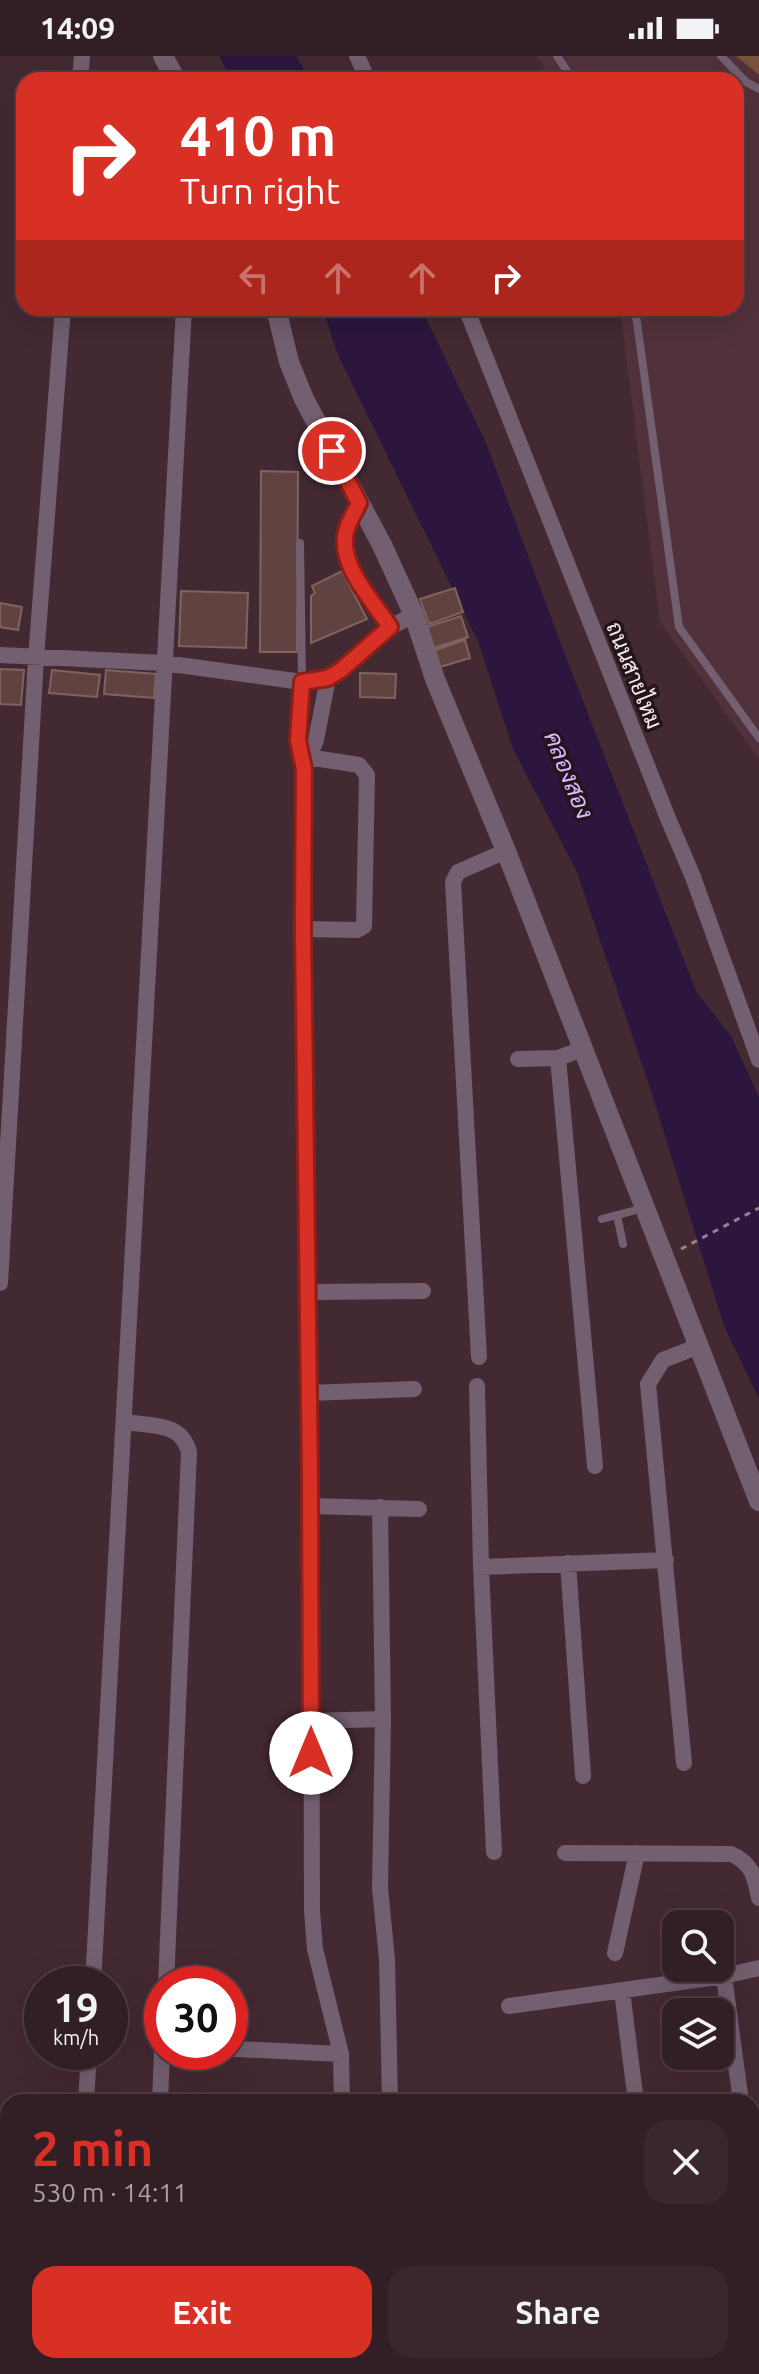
<!DOCTYPE html>
<html lang="en">
<head>
<meta charset="utf-8">
<style>
  :root { --surface:#321f26; --page:#3a272e; --text:#f1f3f6; --muted:#a8a2a7; --line:#4d3d43; --accent:#d93025 }
  body { margin:0; font-family:Ubuntu,Sarabun,sans-serif; background:var(--page); color:var(--text); height:100vh; display:flex; flex-direction:column; font-size:30px; white-space:nowrap }
  * { box-sizing:border-box; margin:0 }
  p { font-size:26px; color:var(--muted) }
  .icon { flex:none; width:44px; height:44px; fill:none; stroke:currentColor; stroke-width:2; stroke-linecap:round; stroke-linejoin:round }
  .map { position:relative; flex:1; overflow:hidden }
  .details { position:absolute; left:0px; top:2038px; width:760px; height:280px; display:flex; flex-direction:column; background:var(--surface); border-radius:24px 24px 0 0; box-shadow:0 8px 32px #0002,0 0 0 2px var(--line) }
  .details>* { flex:none }
  .hud { position:absolute; left:16px; top:16px; width:728px; height:244px; border-radius:24px; box-shadow:0 8px 32px #0002,0 0 0 2px var(--line); background:#d93025; color:#fff; overflow:hidden }
  .buttons { position:absolute; left:662px; top:1854px; display:grid; gap:16px }
  .buttons a { display:grid; place-items:center; width:72px; height:72px; border-radius:16px; background:var(--surface); box-shadow:0 8px 32px #0002,0 0 0 2px var(--line); font-size:40px }
  .speed { position:absolute; left:24px; top:1910px; display:flex; gap:16px; font-size:40px; font-weight:700; text-align:center }
  .speed>* { display:grid; place-content:center; width:104px; height:104px; border-radius:50%; background:var(--surface); box-shadow:0 8px 32px #0002,0 0 0 2px var(--line); line-height:1 }
  .speed small { font-size:20px; font-weight:400 }
  .speed .limit { border:12px solid #d22; background:#fff; color:#111 }
  .pin { position:absolute; display:grid; place-items:center; width:68px; height:68px; color:#fff; margin:-34px; border:4px solid #fff; border-radius:50%; box-shadow:0 2px 8px #0007 }
  .me { position:absolute; width:88px; margin:-44px; rotate:0deg; stroke-linejoin:round; filter:drop-shadow(0 0 6px #0008) }
  .turn { display:flex; align-items:center; gap:28px; height:168px; padding:0 32px; font-size:36px }
  .turn .icon { width:104px; height:104px; stroke-width:2.5 }
  .turn b { display:block; font-size:56px; line-height:68px }
  .lanes { display:flex; align-items:center; height:76px; padding:0 32px; background:#0003; justify-content:center; gap:40px; direction:ltr }
  .lanes .off { opacity:.35 }
  .round { display:grid; place-items:center; flex:none; width:84px; height:84px; border-radius:24px; background:var(--page) }
  .head { display:flex; align-items:center; justify-content:space-between; height:136px; padding:0 32px }
  h1 { font-size:48px; font-weight:700; line-height:60px; color:var(--accent) }
  .primary-button { display:flex; gap:16px; margin-top:auto; padding:16px 32px }
  .primary-button a { flex:1; height:92px; border-radius:24px; background:var(--accent); color:#fff; font-size:32px; font-weight:700; line-height:92px; text-align:center }
  .primary-button a+a { background:var(--page); color:var(--text) }
  .status { display:flex; justify-content:space-between; align-items:center; height:56px; padding:0 40px; background:var(--surface); direction:ltr }
  .status svg { height:22px; fill:currentColor }
  .map>svg:first-child { display:block }
  .built { fill:#51313c }
  .green { fill:#7a513b }
  .water { fill:#2c163d }
  .building { fill:#604341; stroke:#80625f; stroke-width:2 }
  .lines { fill:none; stroke-linecap:round; stroke-linejoin:round }
  .path { stroke:#99838a; stroke-width:3; stroke-dasharray:6 6; stroke-linecap:butt }
  .service { stroke:#735f6f; stroke-width:8 }
  .minor { stroke:#735f6f; stroke-width:16 }
  .tertiary { stroke:#735f6f; stroke-width:20 }
  .route-casing { stroke:#8d1f18; stroke-width:20 }
  .route { stroke:#d93025; stroke-width:14 }
  .labels { text-anchor:middle; dominant-baseline:central; stroke-width:7; stroke-linejoin:round; paint-order:stroke }
  .street-label { font-size:22px; fill:#fae8ed; stroke:#22161a }
  .water-label { font-size:24px; font-style:italic; fill:#ddb7ff; stroke:#22161a }
</style>
</head>
<body>
<div class="status"><b>14:09</b><svg viewBox="0 0 49 12"><path d="M0 12V9h3v3zM5 12V6h3v6zM10 12V3h3v9zM15 12V0h3v12zM26 1h20v11H26zM47 4h2v5h-2z"/></svg></div>
<div class="map">
<svg width="759" height="2318" viewBox="0 0 759 2318">
  <rect width="100%" height="100%" fill="#432932"/>
  <!-- built -->
  <path class="built" d="M536,0h223v703l-99,-137 -40,-314h116v-228h-184z"/>
  <!-- green -->
  <path class="green" d="M736,0h23v19z"/>
  <!-- water -->
  <path class="water" d="M219,0h77l14,24h-78z
    M322,252h99l65,135 78,209 132,339 35,45 28,61v302l-35,-73 -73,-235 -74,-219 -64,-123 -35,-108 -139,-284z"/>
  <!-- building -->
  <path class="building" d="M261,415l37,1 -1,180h-37z
    M342,515l25,48 -56,24v-47l4,-3 -3,-7z
    M455,532l8,24 -34,12 -9,-25z
    M181,535l67,2 -2,55 -67,-2z
    M0,547l22,4 -4,23 -18,-3z
    M461,560l7,21 -34,11 -7,-21z
    M465,584l5,18 -30,9 -5,-17z
    M0,613l24,1 -3,35 -21,-1z
    M52,614l48,5 -3,22 -48,-4z
    M106,614l50,4 -2,24 -50,-4z
    M360,617l36,1 -1,24 -35,-1z"/>
  <g class="lines">
    <!-- path -->
    <path class="path" d="M681,1193l78,-41"/>
    <!-- service -->
    <path class="service" d="M557,0l16,24
      M721,0l25,26 13,7
      M635,252l44,319 80,111
      M357,451c-3,7 -8,15 -11,23 -9,34 27,71 44,97
      M300,487l2,138
      M617,1159l6,29
      M602,1163l42,-11"/>
    <!-- minor -->
    <path class="minor" d="M357,0l11,24
      M80,24l2,-24
      M466,252l201,508 26,61 66,183
      M0,599l164,8 138,19 26,-4 13,-8 49,-43 24,-12
      M302,626l-4,58 6,29 -1,160 8,577 1,405 3,38 26,105 1,48
      M301,700l58,9 8,10 -3,151 -7,4 -54,-1
      M306,708l10,-24 12,-62
      M558,1002l37,408
      M518,1003l40,-1 25,-9
      M0,1227l36,-625 27,-350
      M308,1236l115,-1
      M479,1301l-26,-475 5,-10 48,-21
      M477,1330l4,181 13,285
      M309,1337l105,-4
      M125,1366c27,4 56,0 64,30l-23,532
      M311,1450l108,3
      M380,1451l3,212 -3,169 7,71 3,143
      M568,1507l15,213
      M481,1511l185,-7
      M311,1665l72,-2
      M684,1707l-36,-379 15,-24 36,-14
      M565,1797l166,1c21,9 24,23 28,44
      M615,1897l22,-100
      M724,1920l17,126
      M93,1928l91,-1676
      M622,1935l14,111
      M509,1950l215,-30 35,-8
      M236,1993l105,5
      M86,2046l3,-50
      M160,2046l2,-50
      M752,2123l7,59
      M540,2310l3,8
      M670,2310l1,8
      M71,2318v-8
      M145,2318v-8
      M343,2318l148,-8"/>
    <!-- tertiary -->
    <path class="tertiary" d="M163,0l13,24
      M276,252l13,54 15,37 78,146 32,70 21,64 71,172 253,650"/>
  </g>
  <g class="lines">
    <!-- route casing -->
    <g class="route-casing">
      <path id="route" d="M311,1697l-1,-276 -7,-548 1,-160 -6,-29 4,-58 26,-4 13,-8 49,-43c-17,-26 -52,-62 -44,-95 2,-10 9,-20 13,-29l-27,-52"/>
    </g>
    <!-- route -->
    <use href="#route" class="route"/>
  </g>
  <g class="labels">
    <!-- street labels -->
    <g class="street-label">
      <text transform="translate(635 619) rotate(68)">ถนนสายไหม</text>
    </g>
    <!-- water labels -->
    <g class="water-label">
      <text transform="translate(569 719) rotate(68)">คลองสอง</text>
    </g>
  </g>
</svg>
<div class="buttons">
<a><svg class="icon" aria-label="search" viewBox="0 0 24 24"><circle cx="10" cy="10" r="6"/><path d="M15 15l6 6"/></svg></a>
<a><svg class="icon" aria-label="layers" viewBox="0 0 24 24"><path d="M12 4l9 5-9 5-9-5zM3 14l9 5 9-5"/></svg></a>
</div>
<div class="speed"><div>19<small>km/h</small></div><div class="limit">30</div></div>
<div class="pin" style="left:332px;top:395px;background:#d93025"><svg class="icon" aria-label="arrive" viewBox="0 0 24 24"><path d="M6 21V4h12l-3 4 3 4H6"/></svg></div>
<svg class="me" style="left:311px;top:1697px" viewBox="-20 -20 40 40"><circle r="19" fill="#fff"/><path d="M0-13L10 11 0 6-10 11z" fill="#d93025"/></svg>
<div class="hud">
<div class="turn"><svg class="icon" aria-label="right" viewBox="0 0 24 24"><path d="M7 20v-9h11M14 6l5 5-5 5"/></svg><div><b>410 m</b>Turn right</div></div>
<div class="lanes"><svg class="icon off" aria-label="left" viewBox="0 0 24 24"><path d="M17 20v-9H6M10 6l-5 5 5 5"/></svg><svg class="icon off" aria-label="ahead" viewBox="0 0 24 24"><path d="M12 20V5M6 11l6-6 6 6"/></svg><svg class="icon off" aria-label="ahead" viewBox="0 0 24 24"><path d="M12 20V5M6 11l6-6 6 6"/></svg><svg class="icon" aria-label="right" viewBox="0 0 24 24"><path d="M7 20v-9h11M14 6l5 5-5 5"/></svg></div>
</div>
<section class="details">
<div class="head"><div><h1>2 min</h1><p>530 m · 14:11</p></div><a class="round"><svg class="icon" aria-label="close" viewBox="0 0 24 24"><path d="M6 6l12 12M18 6L6 18"/></svg></a></div>
<div class="primary-button"><a>Exit</a><a>Share</a></div>
</section>
</div>
</body>
</html>
